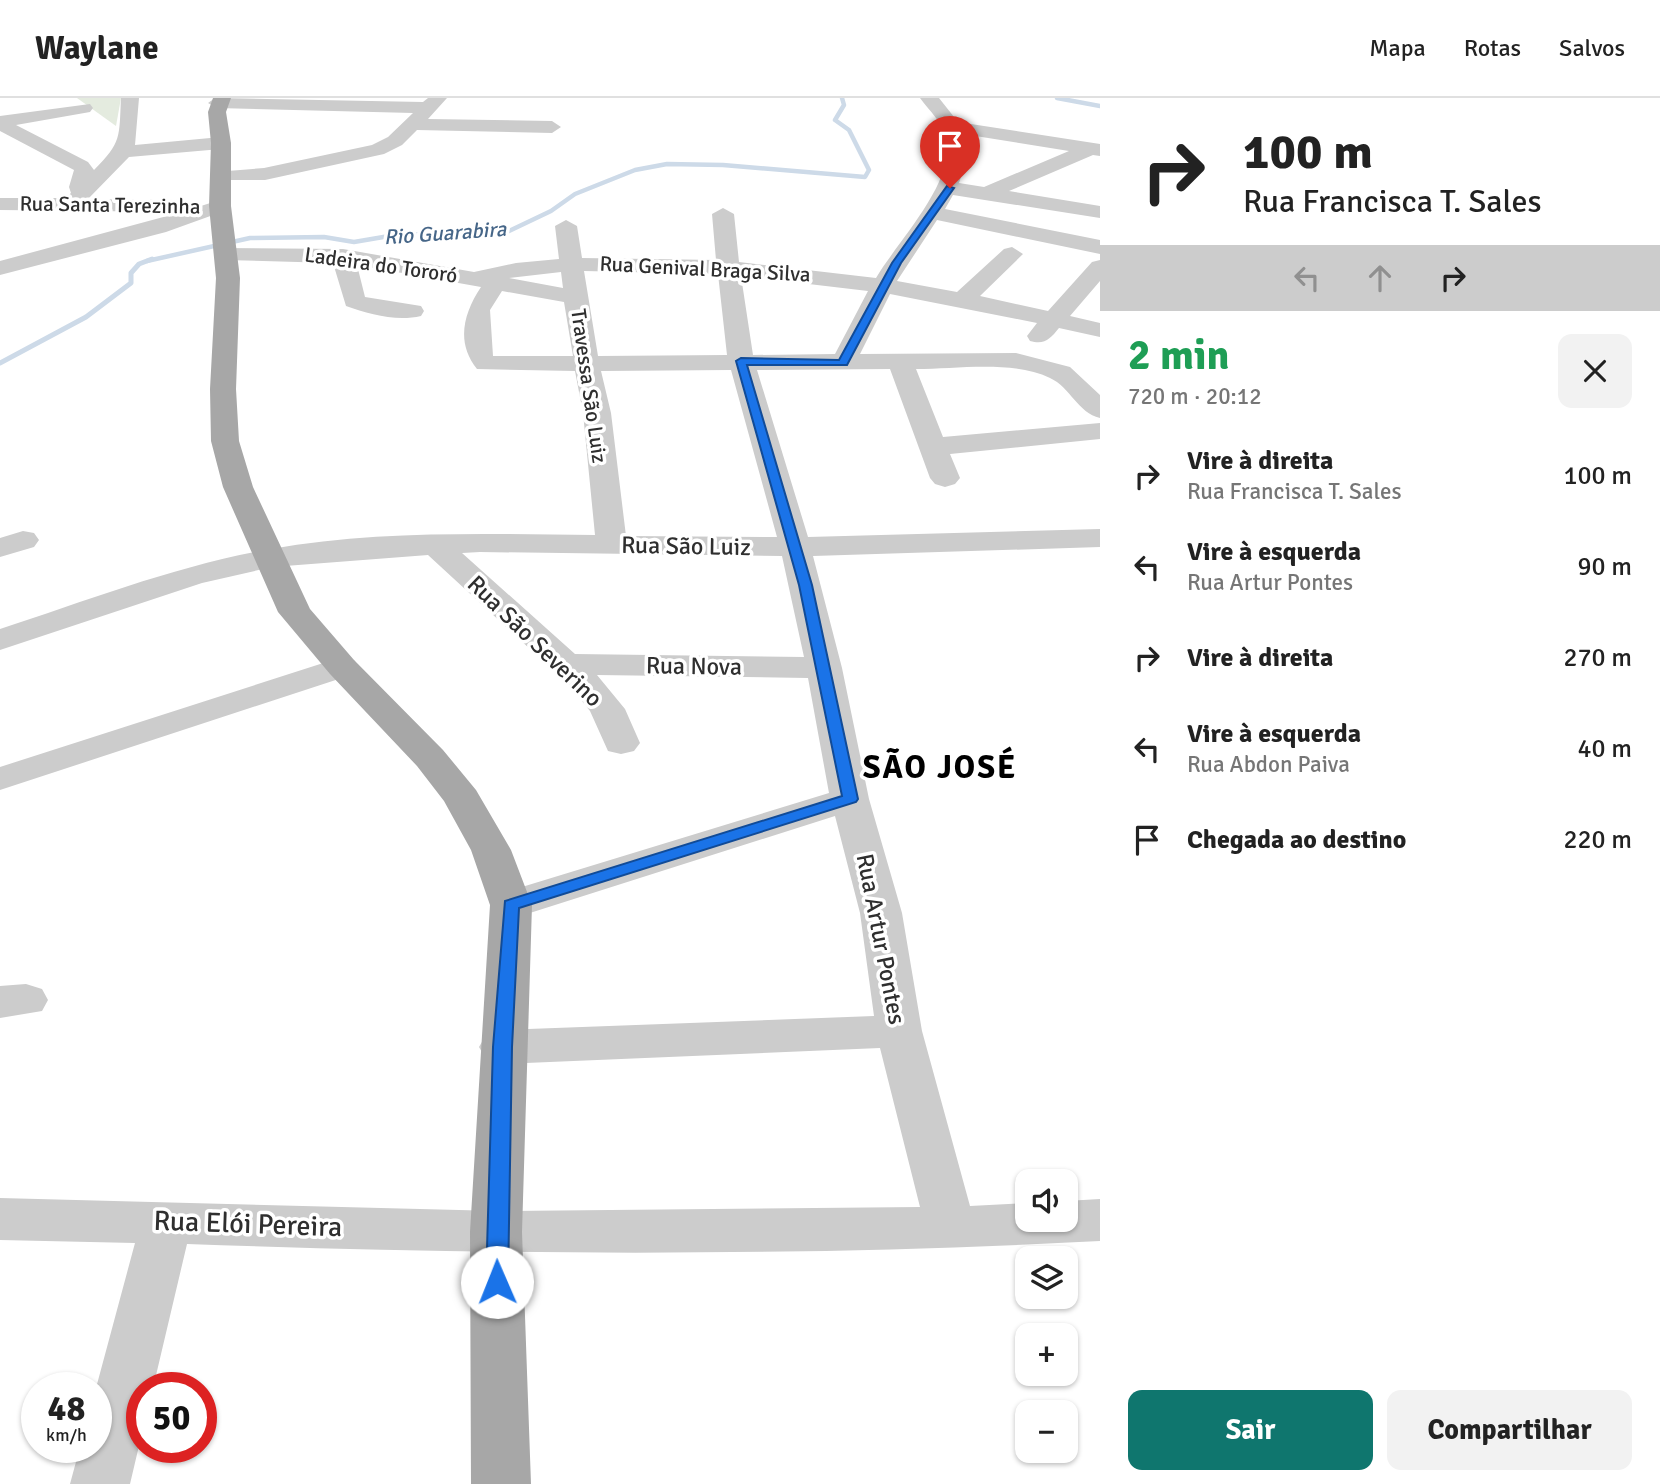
<!DOCTYPE html>
<html lang="pt">
<head>
<meta charset="utf-8">
<style>
  :root { --surface:#fff; --page:#f2f2f2; --text:#222; --muted:#767676; --line:#e0e0e0; --accent:#0f766e }
  body { margin:0; font-family:Signika,sans-serif; background:var(--page); color:var(--text); height:100vh; display:flex; flex-direction:column; font-size:26px; white-space:nowrap }
  * { box-sizing:border-box; margin:0 }
  p { font-size:23px; color:var(--muted) }
  .icon { flex:none; width:38px; height:38px; fill:none; stroke:currentColor; stroke-width:2; stroke-linecap:round; stroke-linejoin:round }
  .map { position:relative; flex:1; overflow:hidden }
  .drawer { display:flex; flex-direction:column; background:var(--surface); width:560px }
  .drawer>* { flex:none }
  .banner { background:#fff; color:var(--text); overflow:hidden }
  .buttons { position:absolute; left:1015px; top:1071px; display:grid; gap:14px }
  .buttons a { display:grid; place-items:center; width:63px; height:63px; border-radius:14px; background:var(--surface); box-shadow:0 2px 5px #0004; font-size:35px }
  .speed { position:absolute; left:21px; top:1274px; display:flex; gap:14px; font-size:35px; font-weight:700; text-align:center }
  .speed>* { display:grid; place-content:center; width:91px; height:91px; border-radius:50%; background:var(--surface); box-shadow:0 2px 5px #0004; line-height:1 }
  .speed small { font-size:18px; font-weight:400 }
  .speed .limit { border:10px solid #d22; background:#fff; color:#111 }
  .pin { position:absolute; display:grid; place-items:center; width:60px; height:60px; color:#fff; margin:-72px -30px; border-radius:50% 50% 50% 0; rotate:-45deg; box-shadow:0 0 7px #0007 }
  .pin .icon { rotate:45deg }
  .me { position:absolute; width:77px; margin:-38px; rotate:359deg; stroke-linejoin:round; filter:drop-shadow(0 0 5px #0008) }
  .turn { display:flex; align-items:center; gap:24px; height:147px; padding:0 28px; font-size:32px }
  .turn .icon { width:91px; height:91px; stroke-width:2.5 }
  .turn b { display:block; font-size:49px; line-height:60px }
  .lanes { display:flex; align-items:center; height:66px; padding:0 28px; background:#0003; justify-content:center; gap:35px; direction:ltr }
  .lanes .off { opacity:.35 }
  .round { display:grid; place-items:center; flex:none; width:74px; height:74px; border-radius:14px; background:var(--page) }
  .head { display:flex; align-items:center; justify-content:space-between; height:119px; padding:0 28px }
  h1 { font-size:42px; font-weight:700; line-height:52px; color:#1e9e55 }
  .cta { display:flex; gap:14px; margin-top:auto; padding:14px 28px }
  .cta a { flex:1; height:80px; border-radius:14px; background:var(--accent); color:#fff; font-size:28px; font-weight:700; line-height:80px; text-align:center }
  .cta a+a { background:var(--page); color:var(--text) }
  ul { padding:0; list-style:none }
  li { display:flex; align-items:center; gap:21px; height:91px; padding:0 28px }
  li div { flex:1 }
  li b { display:block; font-size:26px }
  li em { font-style:normal }
  header { display:flex; align-items:center; gap:42px; box-sizing:border-box; height:98px; padding:0 35px; background:var(--surface); border-bottom:2px solid var(--line) }
  header strong { font-size:33px }
  nav { display:flex; gap:38px; margin-inline-start:auto; font-size:24px }
  main { display:flex; flex:1; min-height:0 }
  .map>svg:first-child { display:block }
  .green { fill:#e4ebdf }
  .lines { fill:none; stroke-linecap:round; stroke-linejoin:round }
  .stream-far1 { stroke:#cddae8; stroke-width:4.5 }
  .stream { stroke:#cddae8; stroke-width:5 }
  .minor { fill:#ccc; fill-rule:evenodd }
  .major { fill:#a7a7a7; fill-rule:evenodd }
  .route { fill:#1a73e8; stroke:#114b97; stroke-width:2 }
  .labels { text-anchor:middle; dominant-baseline:central; stroke-width:7; stroke-linejoin:round; paint-order:stroke }
  .far-street-label { font-size:21px; fill:#2f2f2f; stroke:#fff }
  .far-water-label { font-size:21px; font-style:italic; fill:#466688; stroke:#fff }
  .street-label { font-size:24px; fill:#2f2f2f; stroke:#fff }
  .near-street-label { font-size:28px; fill:#2f2f2f; stroke:#fff }
  .district-label { font-size:32px; font-weight:bold; letter-spacing:2px; fill:#000; stroke:#fff }
</style>
</head>
<body>
<header>
<strong>Waylane</strong>
<nav><a>Mapa</a><a>Rotas</a><a>Salvos</a></nav>
</header>
<main>
<div class="map">
<svg width="1100" height="1386" viewBox="0 0 1100 1386">
  <rect width="100%" height="100%" fill="#fff"/>
  <!-- green -->
  <path class="green" d="M77,0h44l-5,28z"/>
  <g class="lines">
    <!-- stream-far1 -->
    <path class="stream-far1" d="M1057,0l43,8
      M147,163l103,-23 74,-1 30,5 47,-8 61,1 47,-4 42,-20 24,-17 60,-24 32,-6 56,1 142,12 4,-7 -20,-40 -14,-10 9,-15 -2,-7"/>
    <!-- stream -->
    <path class="stream" d="M0,265l86,-46 45,-34v-10l8,-9 13,-5"/>
    <!-- minor -->
    <path class="minor" d="M121,0h18l-4,47 86,-8 10,6 -10,6 -92,8 -41,42 92,1 7,2 4,4 -3,4 32,-10 11,6 -4,4 -61,22 -166,43v-14l182,-49 -182,-2v-12h65l6,-5 -2,-6 5,-17 -74,-39v-15l90,-12 3,4 -3,4 -74,13 72,37 6,8c28,-28 25,-33 27,-72z
      M215,0l208,4 5,-4h19l-19,21 124,2 9,6 -9,6 -135,-3 -15,15 -18,9 -119,26h-50l-3,-4 3,-4 49,-4 108,-23 16,-8 25,-24 -196,-5 -9,-5z
      M920,0h19l19,24 142,22v12l-7,-1 -84,36 91,15v12l-147,-23 -8,14 155,31v14l-163,-34 -40,61 60,11 47,-43 8,-2 11,7 -43,42 68,15 44,-49 8,-2v21l-30,35 30,7v14l-41,-9c-9,11 -14,17 -29,13l-3,-5 10,-13 -147,-29 -30,60 156,-1 54,14 30,28v23c-22,-5 -30,-31 -50,-40 -38,-18 -92,-9 -134,-9l27,68 157,-14v16l-150,15 10,24 -5,6 -10,3 -10,-3 -5,-6 -40,-109 -133,1 51,167 292,-8v18l-287,9 29,112 27,131 33,114 20,118 48,175 57,-3v17h39v-19l34,-2v42c-304,16 -608,14 -913,3l-34,144h-11v45l-12,51h-60l10,-37h16v-59l39,-145 -135,-3v-42l498,13 422,-4 -40,-159 -378,16 -16,-5 -7,-12 7,-12 16,-5 372,-14 -14,-103 -25,-97 -324,103 -15,-4 -6,-10 6,-10 333,-102 -21,-115 -211,-3 28,34 15,34 -6,8 -13,3 -13,-3 -18,-40 -22,-27 -140,-129 -156,12 -70,16 -202,67v-21c89,-29 178,-64 271,-80 104,-19 219,-15 324,-14l-12,-122 -8,-42 -98,-2c-21,-26 -14,-55 4,-82l-124,-22 8,32 56,9 3,5 -3,5c-25,6 -52,-2 -75,-10l-13,-43 -108,-3 -8,-2 -3,-5 3,-5 126,1 131,23 42,-9 43,-4 -4,-33 11,-6 11,6 5,32 134,2 -4,-46 11,-6 11,6 5,48 137,16c21,-36 81,-97 70,-140 -4,-17 -16,-26 -26,-40zM963,36l106,17 -85,36 -25,-4 7,-22zM584,173l134,3 9,81 -129,1zM561,174l2,16 -54,-10zM741,178l127,15 -33,63 -82,1zM502,193l62,11 9,54h-80l-3,-46zM731,272l46,167 -151,-1 -15,-123 -10,-42zM480,454l302,4 22,101 -229,-3 -113,-101z
      M23,433l11,2 5,7 -5,7 -34,10v-19z
      M342,559l12,3 5,7 -5,7 -354,116v-23z
      M26,886l16,5 6,11 -6,11 -42,7v-32z"/>
    <!-- major -->
    <path class="major" d="M213,0h18l-5,14 5,31v63l9,72 -4,111 3,52 14,46 57,122 44,51 89,90 33,40 35,60 21,55 -10,327 9,252h-60l-1,-252 20,-327 -19,-55 -27,-49 -27,-35 -87,-92 -52,-62 -55,-125 -12,-46 -1,-52 6,-111 -7,-72 2,-63 -3,-31z"/>
  </g>
  <!-- route -->
  <path class="route" d="M947,88l7,2 -53,75 -54,102h-100l65,220 46,214 -2,3 -337,106 -7,139 -4,235 -3,7 -8,3 -8,-3 -3,-7 7,-235 12,-146 337,-105 -43,-211 -63,-224 5,-3 98,2 53,-97z"/>
  <g class="labels">
    <!-- far-street labels -->
    <g class="far-street-label">
      <text transform="translate(110 107) rotate(1)">Rua Santa Terezinha</text>
      <text transform="translate(381 167) rotate(8)">Ladeira do Tororó</text>
      <text transform="translate(705 171) rotate(3)">Rua Genival Braga Silva</text>
      <text transform="translate(589 288) rotate(82)">Travessa São Luiz</text>
    </g>
    <!-- far-water labels -->
    <g class="far-water-label">
      <text transform="translate(445 135) rotate(-4)">Rio Guarabira</text>
    </g>
    <!-- street labels -->
    <g class="street-label">
      <text transform="translate(686 448) rotate(1)">Rua São Luiz</text>
      <text transform="translate(535 543) rotate(44)">Rua São Severino</text>
      <text transform="translate(694 568) rotate(1)">Rua Nova</text>
      <text transform="translate(881 841) rotate(79)">Rua Artur Pontes</text>
    </g>
    <!-- near-street labels -->
    <g class="near-street-label">
      <text transform="translate(248 1126) rotate(2)">Rua Elói Pereira</text>
    </g>
    <!-- district labels -->
    <g class="district-label">
      <text x="940" y="669">SÃO JOSÉ</text>
    </g>
  </g>
</svg>
<div class="buttons">
<a><svg class="icon" aria-label="sound" viewBox="0 0 24 24"><path d="M4 9h4l5-4v14l-5-4H4zM17 9q2 3 0 6"/></svg></a>
<a><svg class="icon" aria-label="layers" viewBox="0 0 24 24"><path d="M12 4l9 5-9 5-9-5zM3 14l9 5 9-5"/></svg></a>
<a>+</a>
<a>−</a>
</div>
<div class="speed"><div>48<small>km/h</small></div><div class="limit">50</div></div>
<div class="pin" style="left:950px;top:90px;background:#d93025"><svg class="icon" aria-label="arrive" viewBox="0 0 24 24"><path d="M6 21V4h12l-3 4 3 4H6"/></svg></div>
<svg class="me" style="left:497px;top:1184px" viewBox="-20 -20 40 40"><circle r="19" fill="#fff"/><path d="M0-13L10 11 0 6-10 11z" fill="#1a73e8"/></svg>
</div>
<section class="drawer">
<div class="banner">
<div class="turn"><svg class="icon" aria-label="right" viewBox="0 0 24 24"><path d="M7 20v-9h11M14 6l5 5-5 5"/></svg><div><b>100 m</b>Rua Francisca T. Sales</div></div>
<div class="lanes"><svg class="icon off" aria-label="left" viewBox="0 0 24 24"><path d="M17 20v-9H6M10 6l-5 5 5 5"/></svg><svg class="icon off" aria-label="ahead" viewBox="0 0 24 24"><path d="M12 20V5M6 11l6-6 6 6"/></svg><svg class="icon" aria-label="right" viewBox="0 0 24 24"><path d="M7 20v-9h11M14 6l5 5-5 5"/></svg></div>
</div>
<div class="head"><div><h1>2 min</h1><p>720 m · 20:12</p></div><a class="round"><svg class="icon" aria-label="close" viewBox="0 0 24 24"><path d="M6 6l12 12M18 6L6 18"/></svg></a></div>
<ul>
<li><svg class="icon" aria-label="right" viewBox="0 0 24 24"><path d="M7 20v-9h11M14 6l5 5-5 5"/></svg><div><b>Vire à direita</b><p>Rua Francisca T. Sales</p></div><em>100 m</em></li>
<li><svg class="icon" aria-label="left" viewBox="0 0 24 24"><path d="M17 20v-9H6M10 6l-5 5 5 5"/></svg><div><b>Vire à esquerda</b><p>Rua Artur Pontes</p></div><em>90 m</em></li>
<li><svg class="icon" aria-label="right" viewBox="0 0 24 24"><path d="M7 20v-9h11M14 6l5 5-5 5"/></svg><div><b>Vire à direita</b></div><em>270 m</em></li>
<li><svg class="icon" aria-label="left" viewBox="0 0 24 24"><path d="M17 20v-9H6M10 6l-5 5 5 5"/></svg><div><b>Vire à esquerda</b><p>Rua Abdon Paiva</p></div><em>40 m</em></li>
<li><svg class="icon" aria-label="arrive" viewBox="0 0 24 24"><path d="M6 21V4h12l-3 4 3 4H6"/></svg><div><b>Chegada ao destino</b></div><em>220 m</em></li>
</ul>
<div class="cta"><a>Sair</a><a>Compartilhar</a></div>
</section>
</main>
</body>
</html>
